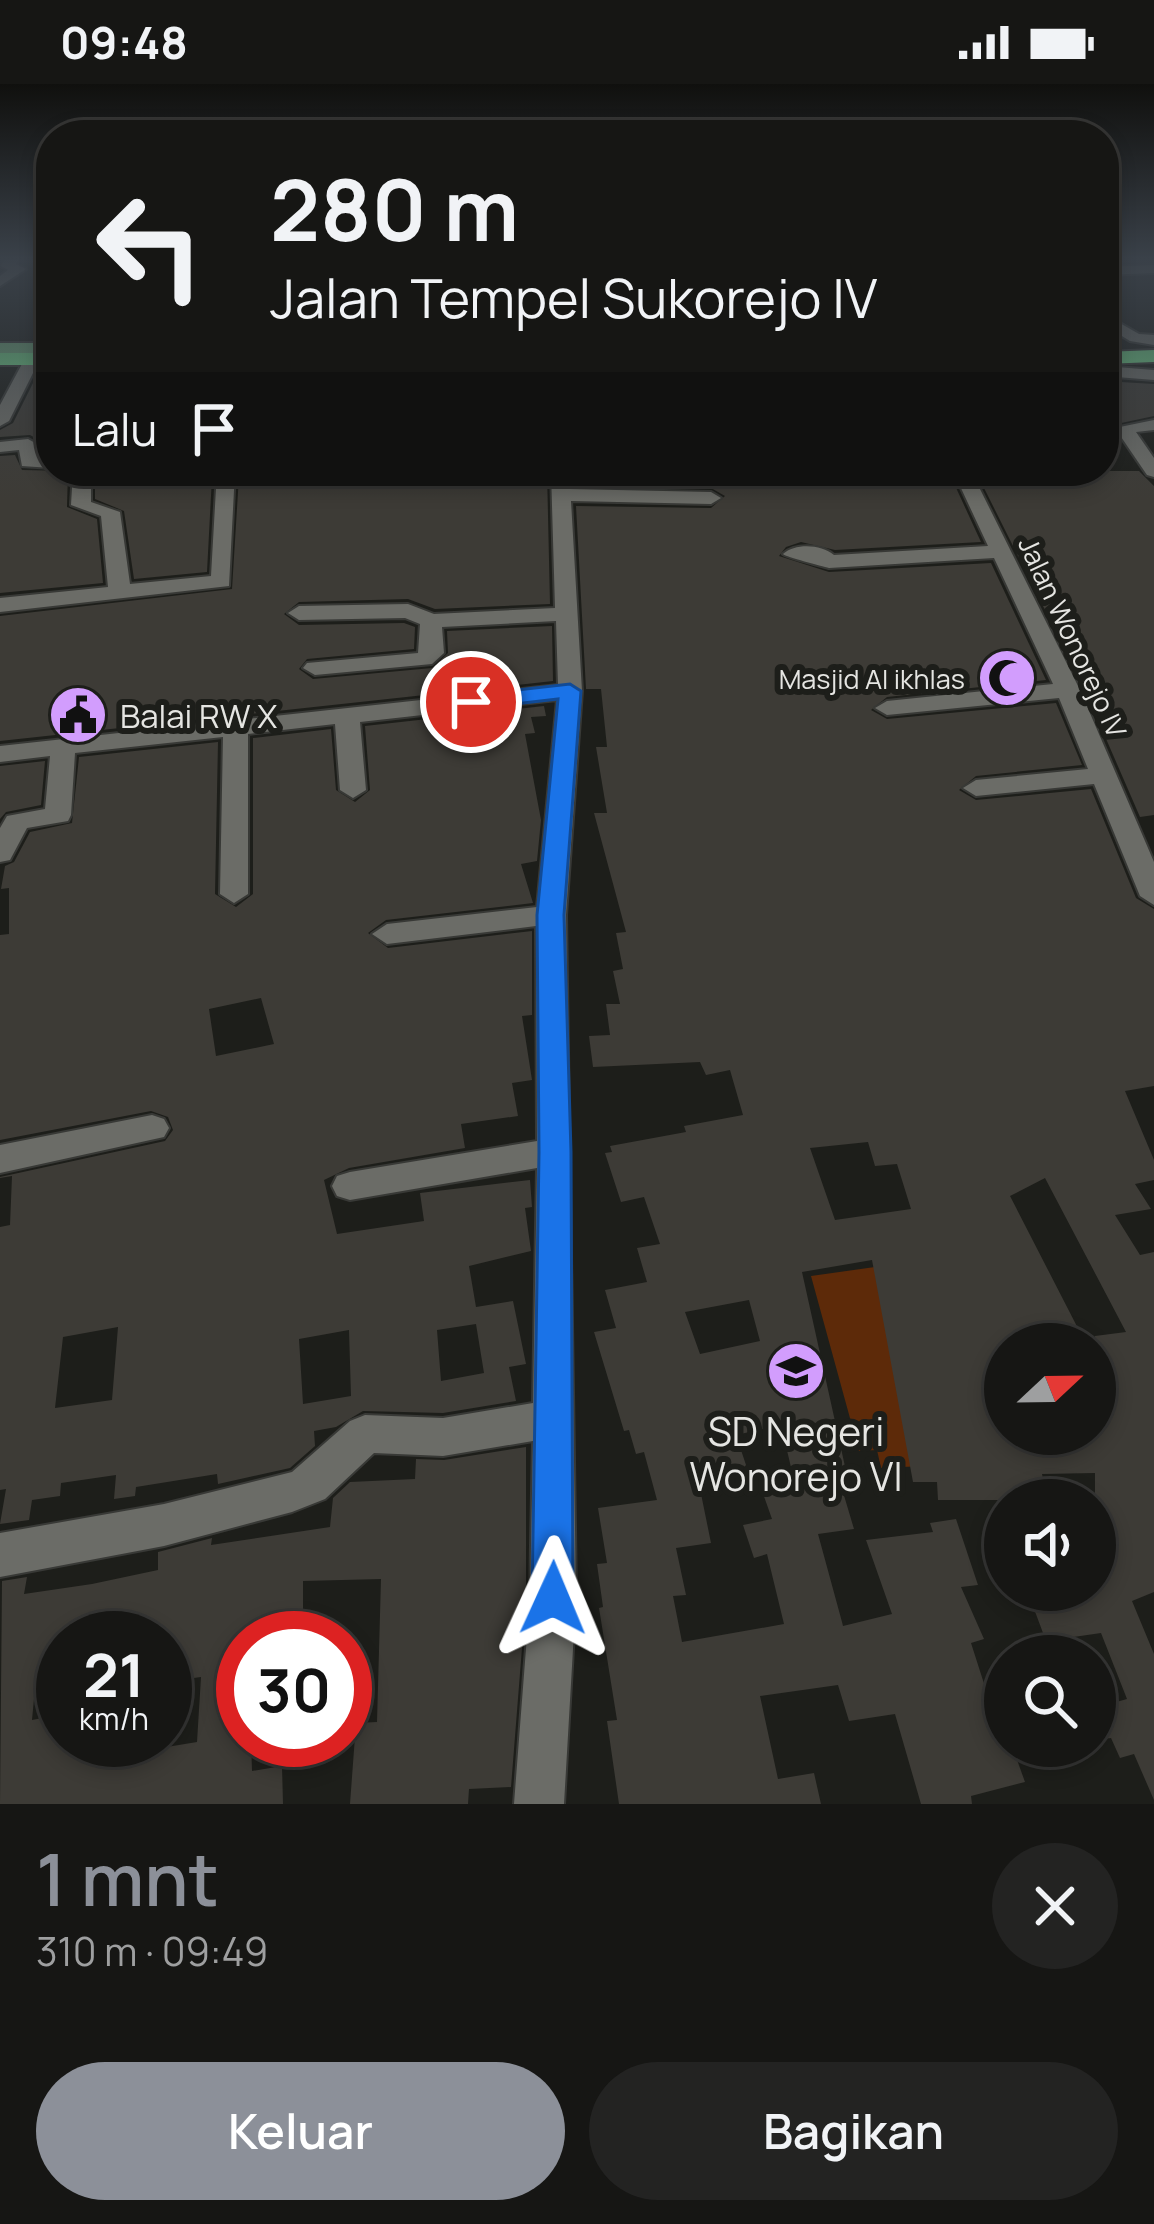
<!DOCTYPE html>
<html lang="id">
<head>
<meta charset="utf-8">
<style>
  :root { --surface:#161614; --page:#232322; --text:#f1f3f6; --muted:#9e9fa0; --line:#353534; --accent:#8c9099 }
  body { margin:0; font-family:Manrope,sans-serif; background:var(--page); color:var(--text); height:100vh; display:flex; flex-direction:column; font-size:45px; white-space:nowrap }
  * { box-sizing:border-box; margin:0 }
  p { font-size:39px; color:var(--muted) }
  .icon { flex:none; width:66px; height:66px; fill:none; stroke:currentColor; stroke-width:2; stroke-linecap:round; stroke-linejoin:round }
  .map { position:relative; height:1720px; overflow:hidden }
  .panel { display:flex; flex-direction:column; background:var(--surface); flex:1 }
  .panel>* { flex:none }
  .banner { position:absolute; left:36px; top:36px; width:1083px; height:366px; border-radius:48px; box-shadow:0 6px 18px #0003,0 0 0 3px var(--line); background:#161614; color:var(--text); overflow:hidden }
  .needle { width:78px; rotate:68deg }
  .fabs { position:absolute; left:984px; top:1239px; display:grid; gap:24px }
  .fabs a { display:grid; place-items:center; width:132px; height:132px; border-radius:50%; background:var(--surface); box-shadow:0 6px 18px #0003,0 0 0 3px var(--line); font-size:60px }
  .speed { position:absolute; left:36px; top:1527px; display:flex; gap:24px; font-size:60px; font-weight:700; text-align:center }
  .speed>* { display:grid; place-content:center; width:156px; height:156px; border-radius:50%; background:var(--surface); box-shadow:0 6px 18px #0003,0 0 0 3px var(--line); line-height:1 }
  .speed small { font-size:30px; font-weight:400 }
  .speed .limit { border:18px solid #d22; background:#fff; color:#111 }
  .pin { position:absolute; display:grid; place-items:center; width:102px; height:102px; color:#fff; margin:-51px; border:6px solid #fff; border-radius:50%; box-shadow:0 3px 12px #0007 }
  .me { position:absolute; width:132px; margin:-66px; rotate:1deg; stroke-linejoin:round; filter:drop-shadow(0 0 9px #0008) }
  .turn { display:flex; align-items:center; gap:42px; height:252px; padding:0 36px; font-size:54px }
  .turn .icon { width:156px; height:156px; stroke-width:2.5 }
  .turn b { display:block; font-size:84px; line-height:102px }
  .then { display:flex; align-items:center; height:114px; padding:0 36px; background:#0003; gap:24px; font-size:45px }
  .round { display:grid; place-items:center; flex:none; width:126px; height:126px; border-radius:63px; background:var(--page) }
  .summary { display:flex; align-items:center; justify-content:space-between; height:204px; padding:0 36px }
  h1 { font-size:72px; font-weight:600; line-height:90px; color:var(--accent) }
  .button { display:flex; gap:24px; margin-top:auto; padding:24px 36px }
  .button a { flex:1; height:138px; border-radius:72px; background:var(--accent); color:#fff; font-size:48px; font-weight:600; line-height:138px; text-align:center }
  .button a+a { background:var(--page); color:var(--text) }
  .status { display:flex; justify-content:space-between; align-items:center; height:84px; padding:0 60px; background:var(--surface); direction:ltr }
  .status svg { height:33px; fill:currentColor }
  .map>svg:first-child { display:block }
  .green { fill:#5d2a09 }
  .building { fill:#3d3b36; fill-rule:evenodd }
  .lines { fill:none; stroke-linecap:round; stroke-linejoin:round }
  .minor-casing { stroke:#383936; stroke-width:4 }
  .major-casing { stroke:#383936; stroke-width:4 }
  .highway-casing { stroke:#383936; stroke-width:4 }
  .minor { fill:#6b6c67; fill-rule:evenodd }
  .major { fill:#6ea77a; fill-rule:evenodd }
  .highway { fill:#70cf87; fill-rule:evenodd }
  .route { fill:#1a73e8; stroke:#114b97; stroke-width:3 }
  .labels { text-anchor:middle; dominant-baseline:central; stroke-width:12; stroke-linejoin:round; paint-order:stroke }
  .far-street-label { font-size:27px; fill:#e5e5e2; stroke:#1d1e1a }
  .far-poi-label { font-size:27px; fill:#e5e5e2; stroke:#1d1e1a; text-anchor:end }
  .poi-label { font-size:33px; fill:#e5e5e2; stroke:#1d1e1a; text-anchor:start }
  .near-poi-label { font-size:39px; fill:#e5e5e2; stroke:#1d1e1a }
</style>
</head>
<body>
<div class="status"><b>09:48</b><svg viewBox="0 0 49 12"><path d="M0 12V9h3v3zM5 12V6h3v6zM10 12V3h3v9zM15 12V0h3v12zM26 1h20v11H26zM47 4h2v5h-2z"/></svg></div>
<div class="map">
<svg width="1154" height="1720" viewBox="0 0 1154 1720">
  <rect width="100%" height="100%" fill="#1d1e1a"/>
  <!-- green -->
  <path class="green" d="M882,1182l42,200 -43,2 -4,-18 -18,1 -48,-175z"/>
  <!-- building -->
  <path class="building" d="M36,293h14l-17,25 18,2v48h-9l-3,-12 -9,-5 -30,2v-7l13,-7z
    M1104,297l50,3v32l-42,9 8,18 -16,-16z
    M15,371l7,15 46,1 -1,36 30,12 6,64 -103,10v-137z
    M95,387h43l8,13 19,-6v-7l47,6 -5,95 -73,7 -10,-68 -29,-12z
    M250,387h297l3,133 -115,5 -27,-10 -109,3 -15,12 15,11 105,-2 11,4 -1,22 -107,10 -8,10 14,10 119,-11 16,-15 -1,-22 105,-5 1,55 -553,60v-125l232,-27 7,-113z
    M574,387h298l6,11 74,-3 29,63 -146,8 -34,-8 -15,5 -7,9 50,16 162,-9 55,117 -159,17 -16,13 16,9 169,-16 26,62 -106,11 -17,14 17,10 115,-11 45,109 18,11v177l-29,5 29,69v20l-19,4 16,25 -36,6 25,40 14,-3v340l-22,9 22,53v146l-20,-46 -14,4 -9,-20 -16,2v-32l32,-9 -26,-66 -55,8 -19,-51h68v-117l-53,1 2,9h-10l8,17h-104l-1,-18h-24l-41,-222 -70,12 44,199 -9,1 17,57 -36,5 24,88 1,4 49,-12 -26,-74 67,-8 -3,-9 26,-4 22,66 -17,2 23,52 -13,4 33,103h8l13,36 -54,14 1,8h-51l-26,-90 -46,7 -11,-36 -78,11 18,83 36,-6 7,31h-202l-12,-83 10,-1 -18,-112 4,-1 -6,-43 10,-1 -9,-55 59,-8 -13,-48 -8,2 -7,-24 -5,1 -30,-99 22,-4 -11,-38 42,-8 -10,-34 23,-4 -16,-47 -23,5 -16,-49 7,-1 -2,-6 76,-14 -2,-6 59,-11 -13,-45 -24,5 -6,-13 -107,5 -4,-31 21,-1 -4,-31h14l-7,-33 10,-2 -7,-36 10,-1 -32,-119h13l-11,-66h11l-6,-58h-15l-10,-183 135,2 14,-12 -14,-8 -137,-3zM868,1058l7,24 22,-2 14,45 -76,11 -25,-72zM1045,1094l81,154 -31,4v101l-37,6 -6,-9h-47v-90h81l-76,-148zM749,1216l11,41 -60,13 -15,-42zM781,1341l13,55 -33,8 11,31 -29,6 11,33 13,-4 17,70 -102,18 -9,-46 13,-1 -10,-47 35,-5 -13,-64 49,-11 -11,-33z
    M987,387h152l15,15v329l-14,2 -56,-129 -104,-208 11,-2z
    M544,622l2,10 -15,1 4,16 -10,1 16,86 -4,41 -16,3 12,39 -147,17 -18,13 20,15 144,-17v84l-10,1 10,64 -20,3 6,33 -57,8 4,24 -116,20 -25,12 13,54 87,-13 -4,-28 110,-13 2,27 -7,1 6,43 -62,15 7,41 37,-6 13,63 -17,3 7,34 -73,12 -80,-2 -27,16 -22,4 1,15 -25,22 -72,16 -1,-10 -81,13 -1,9 -21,3 2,-24 -55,8 -1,13 -28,4 -3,20 -29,4 6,-35 -6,1v-263l10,-2 2,-49 -12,2v-1l165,-36 8,-11 -5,-13 -17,-6 -151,29v-205l9,-1v-46l-8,1 4,-23 9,-4 16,-30 42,-9 7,-66 139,-15 -3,152 21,13 17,-13v-156l78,-9 5,61 19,12 15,-12 -5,-64zM261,914l13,46 -58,12 -7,-47zM476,1240l8,49 -43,8 -4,-51zM118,1243l-6,73 -57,8 8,-71zM349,1246l2,66 -48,8 -4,-65z
    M45,677l-4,44 -35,7 -6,7v-53z
    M526,1363v150l-15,190 -42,2 -1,15h-118l6,-81 21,-1 4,-143 -78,2v35l-21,4v18l-52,4 -1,91 14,-3v10h8l1,31 30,-5 1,38h-283l2,-223 25,-4 -3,17 68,-10 66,-14v-18l54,-14 -1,7 119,-18 3,-29 17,-16 65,-3 1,-20 28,1zM63,1554h102v44l36,-5 -4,65 -103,17 2,-19h-33v-26l-31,6 5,-53 26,-4z"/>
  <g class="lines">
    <!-- minor casing -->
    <g class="minor-casing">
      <path id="minor" d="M5,175h14l-3,5 10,5 -26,17v-10l8,-6 -7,-4z
        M1154,181v8l-50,2v-8z
        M1104,230l35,20 15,1v10l-24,-4 -26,-16z
        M23,278l14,3 -28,56 -9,5v-21z
        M1104,282l50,4v10l-50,-4z
        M1154,336v10l-18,2 18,26v19l-7,-2 -32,-47z
        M28,355l9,5 1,12h13v12l-29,-2 -3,-16 -19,2v-10z
        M73,387h18v31l29,10 10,72 81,-8 6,-105h18l-6,115 -229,26v-14l108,-11 -7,-71 -30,-11z
        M142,387h18l1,5 -16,4z
        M551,387h18l1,18 141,3 10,6 -10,6 -140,-3 11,190 -16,224 10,682 -12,207h-50l16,-207 3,-156 -90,15 -69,-3 -49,46 -33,13 -128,34 -164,31v-44l164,-29 128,-32 58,-51 15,-6 78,3 90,-15 4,-235 -187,32 -13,-4 -5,-10 5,-10 13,-4 187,-31 -1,-215 -149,18 -15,-10 15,-10 150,-17 20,-207 -197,22 6,68 -13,8 -13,-8 -5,-66 -87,10v160l-14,9 -14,-9 3,-157 -148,16 -4,62 -3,6 -41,7 -17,32 -10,2v-34l7,-12 38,-7 5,-53 -50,6v-16l558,-61 -2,-64 -114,6 2,26 -12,11 -117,11 -12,-7 4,-5 111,-10 2,-29 -15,-6 -106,2 -11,-7 11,-7 109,-2 26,10 121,-6z
        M953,387h18l109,219 74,172v43l-14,-9 -46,-112 -118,12 -13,-8 13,-8 112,-11 -29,-71 -172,17 -12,-7 12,-7 166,-17 -59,-126 -165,10c-7,-2 -43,-11 -46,-14 12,-11 38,-10 51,1l154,-9z
        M152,1031l12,4 5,9 -5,9 -164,36v-28z"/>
    </g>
    <!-- major casing -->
    <g class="major-casing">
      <path id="major" d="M0,259h51v10h-51z"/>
    </g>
    <!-- highway casing -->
    <g class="highway-casing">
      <path id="highway" d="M1154,266v12l-50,2v-12z
        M0,269h51v12h-51z"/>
    </g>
    <!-- minor -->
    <use href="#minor" class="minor"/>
    <!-- major -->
    <use href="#major" class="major"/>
    <!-- highway -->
    <use href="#highway" class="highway"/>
  </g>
  <!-- sky -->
  <linearGradient id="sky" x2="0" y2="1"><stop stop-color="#10100e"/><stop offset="0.42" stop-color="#3a4149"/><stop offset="1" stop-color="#3a4149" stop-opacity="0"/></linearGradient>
  <rect width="1154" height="416" fill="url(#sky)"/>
  <!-- route -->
  <path class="route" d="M570,600l11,7 -17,224 7,237 2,446 -6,14 -14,6 -15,-6 -6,-14 7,-446 -2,-237 21,-216 -87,10 -11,-7 11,-7z"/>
  <!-- icons -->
  <defs>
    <g id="mosque-disc" transform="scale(3)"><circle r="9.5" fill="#d29dfd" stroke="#1d1e1a"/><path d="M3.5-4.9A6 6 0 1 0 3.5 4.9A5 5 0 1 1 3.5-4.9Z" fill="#111"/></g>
    <g id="civic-disc" transform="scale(3)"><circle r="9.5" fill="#d29dfd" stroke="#1d1e1a"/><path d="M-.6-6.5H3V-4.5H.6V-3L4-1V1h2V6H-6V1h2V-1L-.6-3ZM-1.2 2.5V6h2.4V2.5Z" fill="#111"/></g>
    <g id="school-disc" transform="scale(3)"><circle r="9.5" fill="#d29dfd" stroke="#1d1e1a"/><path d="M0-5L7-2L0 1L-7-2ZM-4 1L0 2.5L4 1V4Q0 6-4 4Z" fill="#111"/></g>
  </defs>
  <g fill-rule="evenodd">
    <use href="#mosque-disc" x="1007" y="594"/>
    <use href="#civic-disc" x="78" y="631"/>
    <use href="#school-disc" x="796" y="1287"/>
  </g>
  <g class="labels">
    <!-- far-street labels -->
    <g class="far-street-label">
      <text transform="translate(1073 553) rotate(65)">Jalan Wonorejo IV</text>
    </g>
    <!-- far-poi labels -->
    <g class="far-poi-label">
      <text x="965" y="594">Masjid Al ikhlas</text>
    </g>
    <!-- poi labels -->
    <g class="poi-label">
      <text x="120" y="631">Balai RW X</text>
    </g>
    <!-- near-poi labels -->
    <g class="near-poi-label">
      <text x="796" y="1347">SD Negeri<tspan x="796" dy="45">Wonorejo VI</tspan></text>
    </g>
  </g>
</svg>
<div class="fabs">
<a><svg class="needle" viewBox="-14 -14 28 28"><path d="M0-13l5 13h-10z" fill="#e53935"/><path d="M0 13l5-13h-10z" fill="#9e9fa0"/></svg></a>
<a><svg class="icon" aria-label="sound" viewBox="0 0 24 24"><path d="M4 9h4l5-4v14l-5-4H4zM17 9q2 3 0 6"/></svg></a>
<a><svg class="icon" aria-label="search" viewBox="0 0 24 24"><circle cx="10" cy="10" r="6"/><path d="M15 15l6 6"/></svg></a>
</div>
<div class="speed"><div>21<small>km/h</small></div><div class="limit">30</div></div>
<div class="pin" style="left:471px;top:618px;background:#d93025"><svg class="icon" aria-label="arrive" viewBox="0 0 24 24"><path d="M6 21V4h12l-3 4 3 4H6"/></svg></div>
<svg class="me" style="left:553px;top:1514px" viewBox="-20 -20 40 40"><path d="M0-17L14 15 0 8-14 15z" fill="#1a73e8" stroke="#fff" stroke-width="4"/></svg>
<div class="banner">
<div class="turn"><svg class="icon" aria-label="left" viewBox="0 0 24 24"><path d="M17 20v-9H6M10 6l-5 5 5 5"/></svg><div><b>280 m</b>Jalan Tempel Sukorejo IV</div></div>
<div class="then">Lalu<svg class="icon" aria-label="arrive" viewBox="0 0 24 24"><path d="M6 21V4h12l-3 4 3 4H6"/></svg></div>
</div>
</div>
<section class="panel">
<div class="summary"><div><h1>1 mnt</h1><p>310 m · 09:49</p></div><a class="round"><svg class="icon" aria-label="close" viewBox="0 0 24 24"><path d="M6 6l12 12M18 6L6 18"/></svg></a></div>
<div class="button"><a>Keluar</a><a>Bagikan</a></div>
</section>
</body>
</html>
